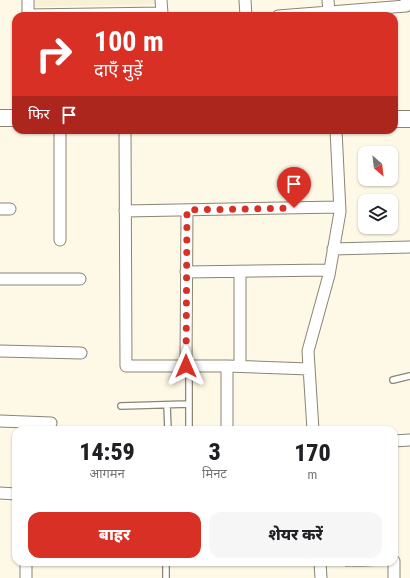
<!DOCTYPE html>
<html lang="hi">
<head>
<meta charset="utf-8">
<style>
  :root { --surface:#fff; --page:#f6f6f6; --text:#202124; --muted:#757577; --accent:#d93025 }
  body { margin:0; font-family:"Roboto Condensed","Noto Sans Devanagari",sans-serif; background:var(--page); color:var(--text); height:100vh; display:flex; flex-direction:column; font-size:15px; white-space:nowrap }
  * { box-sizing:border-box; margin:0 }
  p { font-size:13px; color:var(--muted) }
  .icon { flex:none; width:22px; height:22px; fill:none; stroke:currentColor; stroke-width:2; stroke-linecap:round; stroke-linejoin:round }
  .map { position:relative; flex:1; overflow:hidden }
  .drawer { position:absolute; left:12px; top:426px; width:386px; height:140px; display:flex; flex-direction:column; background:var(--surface); border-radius:12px; box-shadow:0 1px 3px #0004 }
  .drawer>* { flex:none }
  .banner { position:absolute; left:12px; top:12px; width:386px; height:122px; border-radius:12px; box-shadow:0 1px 3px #0004; background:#d93025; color:#fff; overflow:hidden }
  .needle { width:26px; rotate:152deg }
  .fabs { position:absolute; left:358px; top:146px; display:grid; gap:8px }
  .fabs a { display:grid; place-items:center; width:40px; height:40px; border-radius:8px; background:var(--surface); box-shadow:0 1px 3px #0004; font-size:20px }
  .pin { position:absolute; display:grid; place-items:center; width:34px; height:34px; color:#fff; margin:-41px -17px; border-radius:50% 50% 50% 0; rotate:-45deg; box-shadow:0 0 4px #0007 }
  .pin .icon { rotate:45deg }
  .me { position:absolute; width:44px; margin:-22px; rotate:0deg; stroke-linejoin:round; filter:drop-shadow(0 0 3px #0008) }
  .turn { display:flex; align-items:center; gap:14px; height:84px; padding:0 16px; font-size:18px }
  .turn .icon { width:52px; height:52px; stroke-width:2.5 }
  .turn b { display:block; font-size:28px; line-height:34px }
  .then { display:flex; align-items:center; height:38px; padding:0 16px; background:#0003; gap:8px; font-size:15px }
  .eta { display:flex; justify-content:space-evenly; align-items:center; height:68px; text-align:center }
  .eta b { font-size:24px; font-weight:800; line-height:28px }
  .primary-button { display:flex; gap:8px; margin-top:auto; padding:8px 16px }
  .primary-button a { flex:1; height:46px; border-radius:12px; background:var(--accent); color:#fff; font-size:16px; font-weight:800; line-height:46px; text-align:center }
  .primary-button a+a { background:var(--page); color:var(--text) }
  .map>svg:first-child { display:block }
  .built { fill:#f8f1d6 }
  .building { fill:#bed08f; stroke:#a6ac9a; filter:url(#shadow) }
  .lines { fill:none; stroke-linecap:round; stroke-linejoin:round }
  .lane-casing { stroke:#8a8574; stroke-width:8 }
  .street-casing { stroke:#8a8574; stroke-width:13 }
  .secondary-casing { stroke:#8a8574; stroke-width:18 }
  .lane { stroke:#fff; stroke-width:5.5 }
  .street { stroke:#fff; stroke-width:11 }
  .secondary { stroke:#fff; stroke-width:16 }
  .route { stroke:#d93025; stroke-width:7; stroke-dasharray:0 12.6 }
</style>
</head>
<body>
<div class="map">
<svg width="410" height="578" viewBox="0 0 410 578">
  <defs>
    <filter id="shadow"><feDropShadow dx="-3.5" dy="3.5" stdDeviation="0" flood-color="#0004"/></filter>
  </defs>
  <rect width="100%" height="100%" fill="#fef9e6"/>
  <!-- built -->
  <path class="built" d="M35,0h120l1,4 -121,3z"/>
  <!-- building -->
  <path class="building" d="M348,562h28l-27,4z"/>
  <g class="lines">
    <!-- lane casing -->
    <g class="lane-casing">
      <path id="lane" d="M189,366v64
        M393,380l17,-4
        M167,405l1,25
        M121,406l68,-2
        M166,578v-16"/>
    </g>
    <!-- street casing -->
    <g class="street-casing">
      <path id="street" d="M28,0v15l134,-2 -1,-13
        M245,0l1,16
        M328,0l1,12
        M278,16l128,-10v-6
        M60,130v110
        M125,130l1,236h101l82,3
        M0,209h10
        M125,211l215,-4
        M333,249l77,-2
        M186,272l143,-2
        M0,279h80
        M0,351l81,2
        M186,366l1,-156
        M227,366v64
        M240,366v-95
        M0,421l51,2
        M313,430l-5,-79 21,-76 11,-63 -4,-82
        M394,441l16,-1
        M0,493l16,1
        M394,561v17
        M320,562l1,16
        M26,578v-16"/>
    </g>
    <!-- secondary casing -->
    <g class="secondary-casing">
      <path id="secondary" d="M0,118h16
        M394,119h16"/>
    </g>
    <!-- lane -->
    <use href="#lane" class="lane"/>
    <!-- street -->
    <use href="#street" class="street"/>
    <!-- secondary -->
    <use href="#secondary" class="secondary"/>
  </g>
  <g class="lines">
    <!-- route -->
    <path class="route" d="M186,366l1,-156 107,-2"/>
  </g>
</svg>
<div class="fabs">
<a><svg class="needle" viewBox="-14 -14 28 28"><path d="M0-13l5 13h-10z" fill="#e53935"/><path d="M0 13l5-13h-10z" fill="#757577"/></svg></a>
<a><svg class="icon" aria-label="layers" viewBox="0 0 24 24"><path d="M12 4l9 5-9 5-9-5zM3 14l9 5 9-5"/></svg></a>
</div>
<div class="pin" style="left:294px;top:208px;background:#d93025"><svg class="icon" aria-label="arrive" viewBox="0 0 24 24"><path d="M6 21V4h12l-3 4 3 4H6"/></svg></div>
<svg class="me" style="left:186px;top:366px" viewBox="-20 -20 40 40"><path d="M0-17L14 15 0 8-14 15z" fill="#d93025" stroke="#fff" stroke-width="4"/></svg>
<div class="banner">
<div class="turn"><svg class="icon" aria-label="right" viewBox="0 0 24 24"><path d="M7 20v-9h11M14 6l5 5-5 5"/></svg><div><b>100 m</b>दाएँ मुड़ें</div></div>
<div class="then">फिर<svg class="icon" aria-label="arrive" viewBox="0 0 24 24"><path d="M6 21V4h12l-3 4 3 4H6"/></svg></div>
</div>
<section class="drawer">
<div class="eta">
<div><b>14:59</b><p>आगमन</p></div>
<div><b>3</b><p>मिनट</p></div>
<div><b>170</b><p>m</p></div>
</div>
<div class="primary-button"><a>बाहर</a><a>शेयर करें</a></div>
</section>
</div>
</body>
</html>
